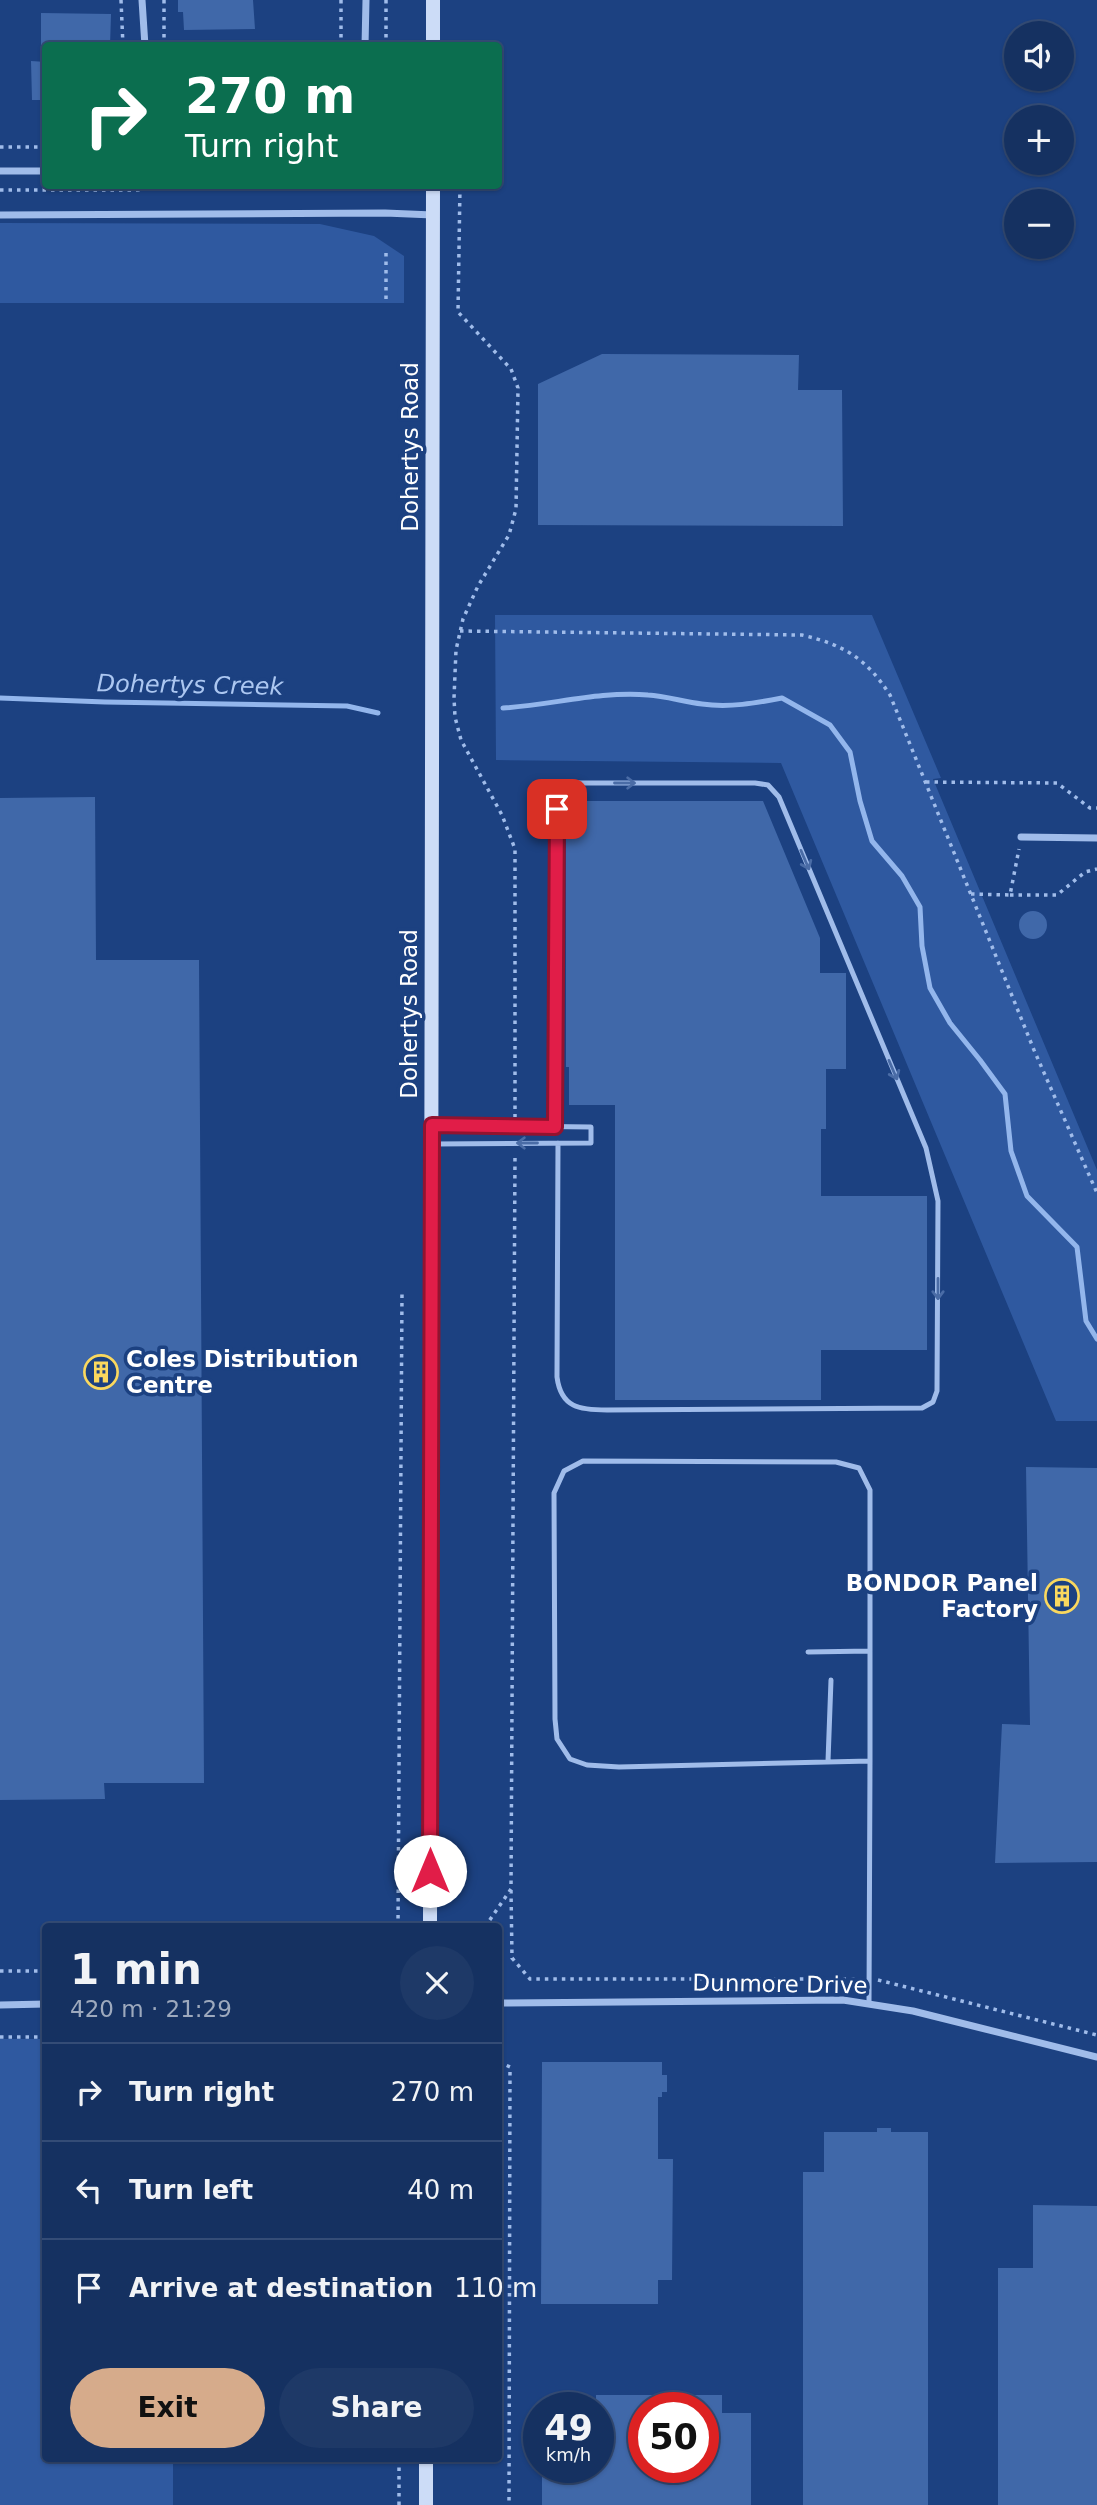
<!DOCTYPE html>
<html lang="en">
<head>
<meta charset="utf-8">
<style>
  :root { --surface:#153161; --page:#1e3967; --text:#f1f3f6; --muted:#9da9bd; --line:#344c76; --accent:#d6ab8b }
  body { margin:0; font-family:"DejaVu Sans",sans-serif; background:var(--page); color:var(--text); height:100vh; display:flex; flex-direction:column; font-size:26px; white-space:nowrap }
  * { box-sizing:border-box; margin:0 }
  p { font-size:23px; color:var(--muted) }
  .icon { flex:none; width:38px; height:38px; fill:none; stroke:currentColor; stroke-width:2; stroke-linecap:round; stroke-linejoin:round }
  .map { position:relative; flex:1; overflow:hidden }
  .sheet { position:absolute; left:42px; top:1923px; width:460px; height:539px; display:flex; flex-direction:column; background:var(--surface); border-radius:7px; box-shadow:0 2px 5px #0004,0 0 0 2px var(--line) }
  .sheet>* { flex:none }
  .top-card { position:absolute; left:42px; top:42px; width:460px; height:147px; border-radius:7px; box-shadow:0 2px 5px #0004,0 0 0 2px var(--line); background:#0b6e4f; color:#fff; overflow:hidden }
  .buttons { position:absolute; left:1004px; top:21px; display:grid; gap:14px }
  .buttons a { display:grid; place-items:center; width:70px; height:70px; border-radius:50%; background:var(--surface); box-shadow:0 2px 5px #0004,0 0 0 2px var(--line); font-size:35px }
  .speed { position:absolute; left:523px; top:2392px; display:flex; gap:14px; font-size:35px; font-weight:700; text-align:center }
  .speed>* { display:grid; place-content:center; width:91px; height:91px; border-radius:50%; background:var(--surface); box-shadow:0 2px 5px #0004,0 0 0 2px var(--line); line-height:1 }
  .speed small { font-size:18px; font-weight:400 }
  .speed .limit { border:10px solid #d22; background:#fff; color:#111 }
  .pin { position:absolute; display:grid; place-items:center; width:60px; height:60px; color:#fff; margin:-30px; border-radius:14px; box-shadow:0 4px 10px #0006 }
  .me { position:absolute; width:77px; margin:-38px; rotate:0deg; stroke-linejoin:round; filter:drop-shadow(0 0 5px #0008) }
  .turn { display:flex; align-items:center; gap:24px; height:147px; padding:0 28px; font-size:32px }
  .turn .icon { width:91px; height:91px; stroke-width:2.5 }
  .turn b { display:block; font-size:49px; line-height:60px }
  .round { display:grid; place-items:center; flex:none; width:74px; height:74px; border-radius:37px; background:var(--page) }
  .overview { display:flex; align-items:center; justify-content:space-between; height:119px; padding:0 28px }
  h1 { font-size:42px; font-weight:700; line-height:52px }
  .cta { display:flex; gap:14px; margin-top:auto; padding:14px 28px }
  .cta a { flex:1; height:80px; border-radius:42px; background:var(--accent); color:#111; font-size:28px; font-weight:700; line-height:80px; text-align:center }
  .cta a+a { background:var(--page); color:var(--text) }
  ul { padding:0; list-style:none }
  li { display:flex; align-items:center; gap:21px; height:98px; padding:0 28px; border-top:2px solid var(--line) }
  li div { flex:1 }
  li b { display:block; font-size:26px }
  li em { font-style:normal }
  .map>svg:first-child { display:block }
  .green { fill:#2f59a0 }
  .lines { fill:none; stroke-linecap:round; stroke-linejoin:round }
  .stream { stroke:#93b6ec; stroke-width:5 }
  .building { fill:#4068a9; fill-rule:evenodd }
  .path { stroke:#a0bcea; stroke-width:3.5; stroke-dasharray:3.5 5; stroke-linecap:butt }
  .lane { stroke:#a0bcea; stroke-width:5 }
  .street { stroke:#a0bcea; stroke-width:7 }
  .secondary { stroke:#ccdcf7; stroke-width:14 }
  .oneway { stroke:#4a6ca6 }
  .route-casing { stroke:#92132f; stroke-width:18 }
  .route { stroke:#e11d48; stroke-width:12 }
  .labels { text-anchor:middle; dominant-baseline:central; stroke-width:7; stroke-linejoin:round; paint-order:stroke }
  .street-label { font-size:23px; fill:#fff; stroke:#1c4181 }
  .poi-label { font-size:23px; font-weight:bold; fill:#fff; stroke:#1c4181; text-anchor:start }
  .water-label { font-size:24px; font-style:italic; fill:#acc7f1; stroke:#1c4181 }
</style>
</head>
<body>
<div class="map">
<svg width="1097" height="2505" viewBox="0 0 1097 2505">
  <rect width="100%" height="100%" fill="#1c4181"/>
  <!-- green -->
  <path class="green" d="M0,223l320,1 54,12 30,20v47h-404z
    M495,615h377l69,163 -8,1 164,391v251h-41l-275,-658 -285,-3z
    M0,2039h45l1,420h127v46h-173z"/>
  <g class="lines">
    <!-- stream -->
    <path class="stream" d="M0,698l105,4 242,4 31,7
      M503,708c49,-3 96,-17 145,-13 18,1 36,7 54,9 27,4 54,-1 80,-6l48,27 20,27 10,49 12,40 30,35 18,31 2,39 8,42 20,35 30,37 25,34 6,57 16,45 50,51 9,74 11,18"/>
  </g>
  <!-- building -->
  <path class="building" d="M178,0h75l2,29 -71,1 -1,-18h-5z
    M41,13l70,1 -1,32h-64v8l-5,-1z
    M31,61l15,1v38h-14z
    M41,107h5v37h-5z
    M602,354l197,1 -1,35h44l1,136 -305,-1v-141z
    M95,797l1,163h103l5,823h-100l1,16 -105,1v-1002z
    M566,801h197l57,137v35h26v96h-20v60h-5v67h106v154h-106v50h-206v-295h-46v-38h-3z
    M1019 925a14 14 0 1 1 28 0a14 14 0 1 1-28 0Z
    M1026,1467l71,1v394l-102,1 7,-139 28,1z
    M542,2062h120v13h5v17h-5v5h-4v62h15l-1,121h-14v24h-117z
    M877,2128h14v4h37v373h-125v-333h21v-40h53z
    M1033,2205l64,1v299h-99v-237h35z
    M596,2395h126v18h29v92h-209v-37h56v-60h-2zM644,2408h60v60h-60z"/>
  <g class="lines">
    <!-- path -->
    <path class="path" d="M121,0l2,46
      M164,46v-46
      M341,46v-46
      M386,46v-46
      M0,147h46
      M460,186l-2,126 53,57 7,19 -2,121 -7,26 -31,51 -15,33 -7,31 -2,48 1,19 6,23 41,75 13,34v268
      M0,190h135l49,-4
      M386,253v46
      M460,631l342,4c42,10 64,23 88,60l144,355 63,143
      M926,782l131,1 33,25h7
      M971,894l39,1 9,-46
      M1010,895h47l28,-23 12,-3
      M511,1890l1,68 18,21h327
      M398,1927l4,-634
      M485,1927l26,-38 4,-733
      M0,1971h46
      M878,1980l219,55
      M0,2037h46
      M499,2062l11,5 -1,438
      M399,2505v-46"/>
    <!-- lane -->
    <path class="lane" d="M432,1125l159,2v16l-157,1
      M555,1127l3,-344h197l13,2 11,12 147,351 12,53 -1,190 -4,11 -11,6 -315,2c-27,0 -46,-2 -50,-33l1,-234
      M808,1652l62,-1
      M828,1761l3,-81
      M869,2004l1,-243 -251,6 -32,-2 -17,-6 -13,-20 -2,-20 -1,-226 10,-22 19,-10 253,1 23,6 11,22v271"/>
    <!-- street -->
    <path class="street" d="M142,0l3,46
      M365,46l1,-46
      M0,171h46
      M0,215l385,-2 48,2
      M1021,837l76,1
      M499,2003l344,-3 70,11 184,46
      M0,2005l46,-1"/>
    <!-- secondary -->
    <path class="secondary" d="M433,46v-46
      M430,1927l3,-1741
      M426,2505v-46"/>
  </g>
  <!-- one-way arrows -->
  <defs><path id="oneway-shaft" d="M-6 0H5M1.5-3L5.5 0L1.5 3" fill="none" stroke-width="1.6" stroke-linecap="round" stroke-linejoin="round" transform="scale(1.75)"/></defs>
  <g class="oneway">
    <use href="#oneway-shaft" transform="translate(625 783)"/>
    <use href="#oneway-shaft" transform="translate(805 860) rotate(67)"/>
    <use href="#oneway-shaft" transform="translate(893 1070) rotate(67)"/>
    <use href="#oneway-shaft" transform="translate(527 1143) rotate(180)"/>
    <use href="#oneway-shaft" transform="translate(938 1289) rotate(90)"/>
  </g>
  <g class="lines">
    <!-- route casing -->
    <g class="route-casing">
      <path id="route" d="M430,1871l2,-746 123,2 2,-318"/>
    </g>
    <!-- route -->
    <use href="#route" class="route"/>
  </g>
  <!-- icons -->
  <defs>
    <g id="building-ring" transform="scale(1.75)"><circle r="9.5" fill="#1c4181" stroke="#fad85e" stroke-width="1.5"/><path d="M-4-6H4V6H1V3H-1V6H-4ZM-2.5-4.3h1.7v1.8h-1.7ZM.8-4.3h1.7v1.8H.8ZM-2.5-1h1.7V.8h-1.7ZM.8-1h1.7V.8H.8Z" fill="#fad85e"/></g>
  </defs>
  <g fill-rule="evenodd">
    <use href="#building-ring" x="101" y="1372"/>
    <use href="#building-ring" x="1062" y="1596"/>
  </g>
  <g class="labels">
    <!-- street labels -->
    <g class="street-label">
      <text transform="translate(410 447) rotate(-90)">Dohertys Road</text>
      <text transform="translate(409 1014) rotate(-90)">Dohertys Road</text>
      <text transform="translate(780 1984) rotate(1)">Dunmore Drive</text>
    </g>
    <!-- poi labels -->
    <g class="poi-label">
      <text x="126" y="1359">Coles Distribution<tspan x="126" dy="26">Centre</tspan></text>
      <text x="1038" y="1583" text-anchor="end">BONDOR Panel<tspan x="1038" dy="26">Factory</tspan></text>
    </g>
    <!-- water labels -->
    <g class="water-label">
      <text transform="translate(190 685) rotate(1)">Dohertys Creek</text>
    </g>
  </g>
</svg>
<div class="buttons">
<a><svg class="icon" aria-label="sound" viewBox="0 0 24 24"><path d="M4 9h4l5-4v14l-5-4H4zM17 9q2 3 0 6"/></svg></a>
<a>+</a>
<a>−</a>
</div>
<div class="speed"><div>49<small>km/h</small></div><div class="limit">50</div></div>
<div class="pin" style="left:557px;top:809px;background:#d93025"><svg class="icon" aria-label="arrive" viewBox="0 0 24 24"><path d="M6 21V4h12l-3 4 3 4H6"/></svg></div>
<svg class="me" style="left:430px;top:1871px" viewBox="-20 -20 40 40"><circle r="19" fill="#fff"/><path d="M0-13L10 11 0 6-10 11z" fill="#e11d48"/></svg>
<div class="top-card">
<div class="turn"><svg class="icon" aria-label="right" viewBox="0 0 24 24"><path d="M7 20v-9h11M14 6l5 5-5 5"/></svg><div><b>270 m</b>Turn right</div></div>
</div>
<section class="sheet">
<div class="overview"><div><h1>1 min</h1><p>420 m · 21:29</p></div><a class="round"><svg class="icon" aria-label="close" viewBox="0 0 24 24"><path d="M6 6l12 12M18 6L6 18"/></svg></a></div>
<ul>
<li><svg class="icon" aria-label="right" viewBox="0 0 24 24"><path d="M7 20v-9h11M14 6l5 5-5 5"/></svg><div><b>Turn right</b></div><em>270 m</em></li>
<li><svg class="icon" aria-label="left" viewBox="0 0 24 24"><path d="M17 20v-9H6M10 6l-5 5 5 5"/></svg><div><b>Turn left</b></div><em>40 m</em></li>
<li><svg class="icon" aria-label="arrive" viewBox="0 0 24 24"><path d="M6 21V4h12l-3 4 3 4H6"/></svg><div><b>Arrive at destination</b></div><em>110 m</em></li>
</ul>
<div class="cta"><a>Exit</a><a>Share</a></div>
</section>
</div>
</body>
</html>
